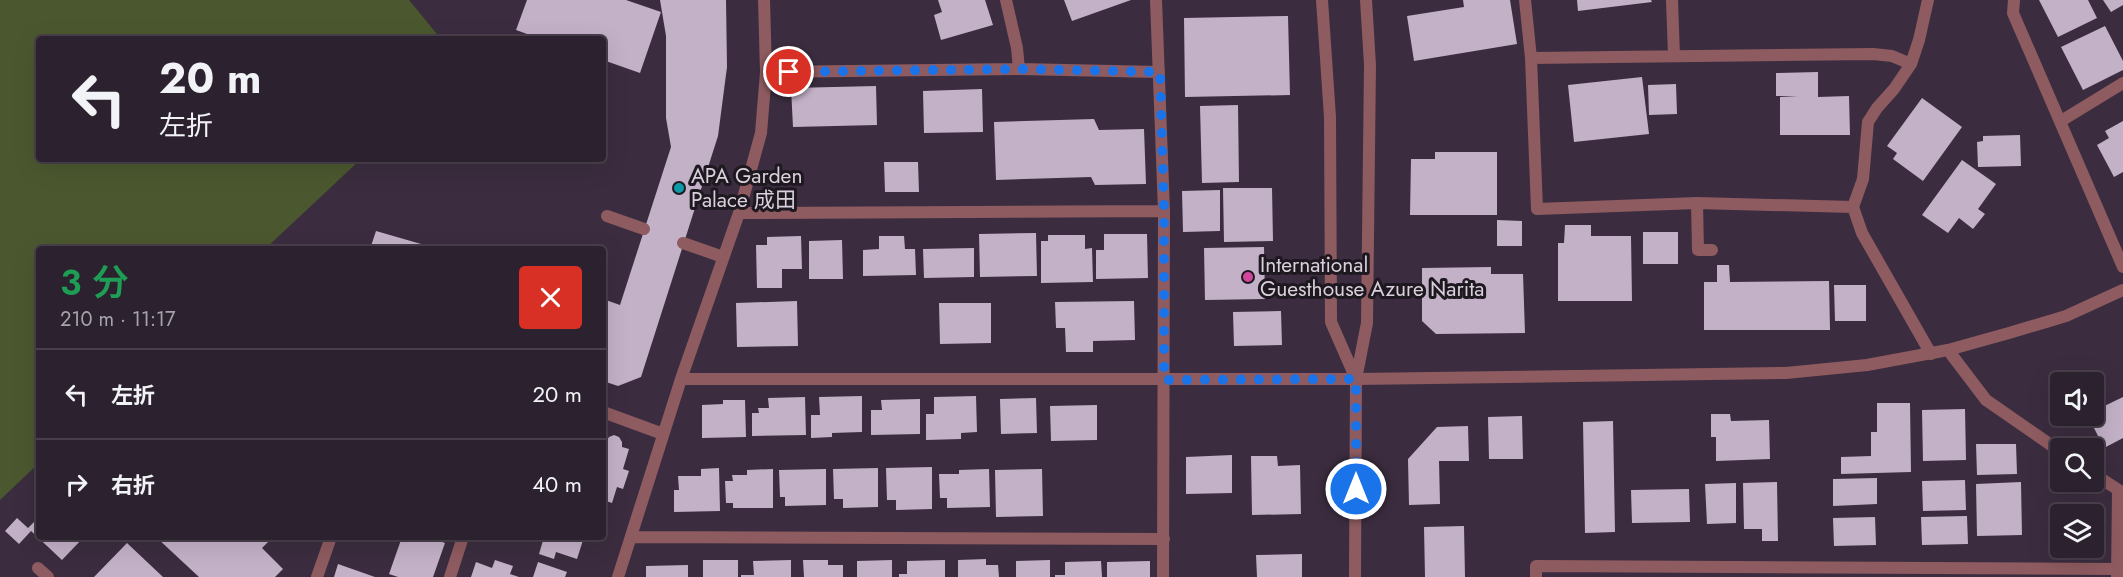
<!DOCTYPE html>
<html lang="ja">
<head>
<meta charset="utf-8">
<style>
  :root { --surface:#2c222f; --page:#342a37; --text:#f1f3f6; --muted:#a6a4aa; --line:#483f4b }
  body { margin:0; font-family:Jost,"Noto Sans JP",sans-serif; background:var(--page); color:var(--text); height:100vh; display:flex; flex-direction:column; font-size:22px; white-space:nowrap }
  * { box-sizing:border-box; margin:0 }
  p { font-size:20px; color:var(--muted) }
  .icon { flex:none; width:33px; height:33px; fill:none; stroke:currentColor; stroke-width:2; stroke-linecap:round; stroke-linejoin:round }
  .map { position:relative; flex:1; overflow:hidden }
  .details { position:absolute; left:36px; top:246px; width:570px; height:294px; display:flex; flex-direction:column; background:var(--surface); border-radius:6px; box-shadow:0 6px 24px #0002,0 0 0 2px var(--line) }
  .details>* { flex:none }
  .top-card { position:absolute; left:36px; top:36px; width:570px; height:126px; border-radius:6px; box-shadow:0 6px 24px #0002,0 0 0 2px var(--line); background:#2c222f; color:var(--text); overflow:hidden }
  .controls { position:absolute; left:2050px; top:372px; display:grid; gap:12px }
  .controls a { display:grid; place-items:center; width:54px; height:54px; border-radius:6px; background:var(--surface); box-shadow:0 6px 24px #0002,0 0 0 2px var(--line); font-size:30px }
  .pin { position:absolute; display:grid; place-items:center; width:51px; height:51px; color:#fff; margin:-26px; border:3px solid #fff; border-radius:50%; box-shadow:0 2px 6px #0007 }
  .me { position:absolute; width:66px; margin:-33px; rotate:0deg; stroke-linejoin:round; filter:drop-shadow(0 0 4px #0008) }
  .turn { display:flex; align-items:center; gap:21px; height:126px; padding:0 24px; font-size:27px }
  .turn .icon { width:78px; height:78px; stroke-width:2.5 }
  .turn b { display:block; font-size:42px; line-height:51px }
  .round { display:grid; place-items:center; flex:none; width:63px; height:63px; border-radius:6px; background:var(--page) }
  .summary { display:flex; align-items:center; justify-content:space-between; height:102px; padding:0 24px }
  h1 { font-size:36px; font-weight:600; line-height:45px; color:#1e9e55 }
  ul { padding:0; list-style:none }
  li { display:flex; align-items:center; gap:18px; height:90px; padding:0 24px; border-top:2px solid var(--line) }
  li div { flex:1 }
  li b { display:block; font-size:22px }
  li em { font-style:normal }
  .map>svg:first-child { display:block }
  .green { fill:#4b582f }
  .building { fill:#c3b1c8 }
  .lines { fill:none; stroke-linecap:round; stroke-linejoin:round }
  .service { stroke:#8e5b60; stroke-width:12 }
  .minor { stroke:#8e5b60; stroke-width:12 }
  .tertiary { stroke:#8e5b60; stroke-width:12 }
  .route { stroke:#1a73e8; stroke-width:10; stroke-dasharray:0 18 }
  .culture-dot { fill:#0f9aa8; stroke:#1e1820; stroke-width:2 }
  .hotel-dot { fill:#d1479c; stroke:#1e1820; stroke-width:2 }
  .labels { text-anchor:middle; dominant-baseline:central; stroke-width:6; stroke-linejoin:round; paint-order:stroke }
  .poi-label { font-size:21px; fill:#d9d0dc; stroke:#1e1820; text-anchor:start }
</style>
</head>
<body>
<div class="map">
<svg width="2123" height="577" viewBox="0 0 2123 577">
  <rect width="100%" height="100%" fill="#3b2d3f"/>
  <!-- green -->
  <path class="green" d="M0,0h409l32,39h-402v120h322l-96,90h-226v214l-39,37z"/>
  <!-- building -->
  <path class="building" d="M527,0h99l35,12 -21,61 -37,-13v-21h-62l-25,-9z
    M660,0h66l1,67 -9,69 -77,241 -23,9 -15,-5v-82l17,6 51,-158 -5,-29v-82z
    M938,0h47l8,25 -52,15 -7,-25 8,-3z
    M1064,0h67l-59,21z
    M1463,0h47l7,44 -103,17 -7,-45 57,-9z
    M1577,0h74l1,2 -74,9z
    M2039,0h49l9,18 -39,19z
    M2103,0h20v5l-12,7z
    M1288,16l2,79 -105,2 -1,-79z
    M2105,26l18,35v9l-40,20 -22,-43z
    M1818,72v25l31,-1 1,39h-70v-38l18,-1h-22v-23z
    M1642,77l7,57 -75,8 -6,-57z
    M1676,84l1,30 -28,1 -1,-30z
    M876,86l1,39 -84,2 -2,-39z
    M982,89l1,43 -59,1 -1,-42z
    M1922,98l40,29 -39,54 -30,-22 4,-6 -10,-7z
    M1238,105l1,77 -37,1 -2,-77z
    M1094,119l5,11 45,-1 2,55 -51,1 -4,-8 -95,3 -2,-58z
    M2123,121v51l-9,5 -17,-32 12,-7 -4,-7z
    M2020,135l1,31 -43,1 -1,-25 6,-1v-5z
    M1435,152h62v63h-87l1,-56h24z
    M1962,160l34,24 -18,25 7,5 -12,15 -14,-11 -11,15 -26,-18z
    M884,162h34l1,30h-34z
    M1223,188h49l1,53 -49,1z
    M1220,190v41l-37,1 -1,-41z
    M1497,220l25,1v25h-25z
    M1565,225h26v11h40l1,65h-74v-58h6z
    M376,231l59,17v1h-65z
    M1643,232h35v32h-35z
    M1036,233l1,43 -57,1 -1,-43z
    M1104,234h43l1,44 -52,1v-29h8z
    M1048,235h37v14l7,-1 1,34 -52,1v-42h7z
    M801,236l1,33h-20v19h-25l-1,-43h11v-8z
    M879,236h25l1,13h10l1,26 -53,1v-26l16,-1z
    M842,240l1,39h-34v-38z
    M1264,247l1,52 -60,1 -1,-52z
    M974,248v29l-50,1 -1,-29z
    M1717,265h12l1,17 99,-1 1,49h-126v-48h13z
    M1491,267v7h32l2,59 -89,1 -14,-13v-53z
    M1834,285h32v36h-31z
    M797,301l1,45 -61,1 -1,-44z
    M1134,301l1,39 -42,1v11h-27l-1,-24h-9l-1,-26z
    M939,303h52v40l-51,1z
    M1281,311l1,34 -48,1 -1,-34z
    M862,396v36l-30,1v4l-21,1v-23h9l-1,-18z
    M976,396l1,36 -16,1v6l-35,1v-26h8v-17z
    M805,397l1,38 -54,1v-23h7l-1,-5h11l-1,-10z
    M2123,397v41l-19,10 -16,-32h6v-5z
    M1036,398l1,35 -36,1 -1,-35z
    M920,399v35l-49,1v-25h11l-1,-10z
    M723,400h22l1,37 -44,1v-33l21,-1z
    M1877,403h33l1,69 -70,2v-17l30,-1v-24h6z
    M1097,405v35l-46,1 -1,-35z
    M1965,409l1,51 -43,1 -1,-51z
    M1711,414h19l1,7 38,-1 1,39 -54,2v-24h-5z
    M1522,416l1,43h-34l-1,-42z
    M1613,421l2,111 -30,1 -2,-111z
    M1468,426l1,35h-30l1,43 -31,1 -1,-46 29,-32z
    M614,435l5,2 3,5v5l7,2 -6,20 6,2 -6,18 -6,-2 -5,16 -9,-3v-53l6,-10z
    M1976,444h40l1,30 -40,1z
    M1232,455v38l-46,1v-37z
    M1251,456h26l1,10 22,-1 1,49 -49,1z
    M932,467v42l-36,1v-10h-9l-1,-32z
    M719,468l1,43 -46,1v-22h5l-1,-14h23v-7z
    M878,468v39l-35,1v-9h-9l-1,-30z
    M773,469v39h-40v-5h-7l-1,-22h8l-1,-6h15v-5z
    M826,469v36l-41,1v-9h-5l-1,-27z
    M989,469l1,38 -43,1v-10h-7l-1,-24h20v-4z
    M1042,469l1,47 -47,1 -1,-47z
    M1877,478v26l-44,2v-27z
    M1965,480l1,30 -43,1 -1,-30z
    M1777,482l1,59h-16v-12h-18l-1,-46z
    M2021,482l1,53 -45,1 -1,-52z
    M1736,483v40l-29,1 -2,-40z
    M1689,489l1,33 -58,1 -1,-33z
    M1967,516l1,28 -46,1 -1,-28z
    M39,517v20h45l-22,23 -31,-29 -12,13 -14,-13 12,-13 11,10z
    M1875,517l1,28 -42,1 -1,-28z
    M1464,526l1,51h-40l-1,-50z
    M156,537h117l-11,11 21,21 -8,8h-76z
    M402,537h26l17,6 -12,34h-35l-9,-3z
    M544,537h40l-7,22 -21,-7 -2,7 -15,-5z
    M127,543l36,34h-69z
    M1302,554v23h-45l-1,-22z
    M986,559v6h12l1,12h-41v-17z
    M495,560l18,6 -3,8 9,3h-48l5,-15 16,6z
    M703,560h35v17h-35z
    M791,560v17h-50v-2h13l-1,-14z
    M803,560h25v5h15v12h-39z
    M892,560v17h-35v-16z
    M945,560v17h-46v-3h8v-13z
    M1050,560v17h-34v-16z
    M1101,561l1,16h-47v-2h10v-13z
    M1150,561v16h-43v-15z
    M538,562l29,10 -2,5h-32z
    M338,564l37,13h-41z
    M688,565v12h-42v-11z"/>
  <g class="lines">
    <!-- service -->
    <path class="service" d="M1697,203l1,47h14
      M607,216l37,13
      M683,243l40,14"/>
    <!-- minor -->
    <path class="minor" d="M1006,0l11,48 2,21
      M1156,0l8,211 -1,366
      M1525,0l6,58 6,151 160,-6 156,4
      M1672,0l2,56
      M1928,0l-9,40 -8,24 -17,25 -17,19 -9,14 -5,57 -10,28 9,26 69,121
      M2014,0l-1,13 110,254
      M1531,58l342,-4 19,2 19,8
      M766,72l253,-3 140,3
      M2061,121l62,-38
      M739,213l425,-2
      M1948,350l38,50 75,52
      M681,379h675
      M603,412l60,22
      M2094,474l29,19
      M632,537l532,2
      M38,568l10,9
      M2117,576l1,-85
      M317,577l14,-40
      M450,577l13,-40
      M618,577l63,-198 58,-166 22,-80 5,-61 -2,-72
      M1536,577v-11l581,3"/>
    <!-- tertiary -->
    <path class="tertiary" d="M1322,0l8,117 1,205 25,57
      M1356,379l430,-6 81,-8 81,-15 61,-17 57,-17 57,-26
      M1355,577l1,-198 11,-56 3,-258 -4,-65"/>
  </g>
  <g class="lines">
    <!-- route -->
    <path class="route" d="M789,72l229,-3 142,3 4,139v169l192,-1v110"/>
  </g>
  <!-- markers -->
  <circle class="culture-dot" cx="679" cy="188" r="6"/>
  <circle class="hotel-dot" cx="1248" cy="277" r="6"/>
  <g class="labels">
    <!-- poi labels -->
    <g class="poi-label">
      <text x="691" y="176">APA Garden<tspan x="691" dy="24">Palace 成田</tspan></text>
      <text x="1260" y="265">International<tspan x="1260" dy="24">Guesthouse Azure Narita</tspan></text>
    </g>
  </g>
</svg>
<div class="controls">
<a><svg class="icon" aria-label="sound" viewBox="0 0 24 24"><path d="M4 9h4l5-4v14l-5-4H4zM17 9q2 3 0 6"/></svg></a>
<a><svg class="icon" aria-label="search" viewBox="0 0 24 24"><circle cx="10" cy="10" r="6"/><path d="M15 15l6 6"/></svg></a>
<a><svg class="icon" aria-label="layers" viewBox="0 0 24 24"><path d="M12 4l9 5-9 5-9-5zM3 14l9 5 9-5"/></svg></a>
</div>
<div class="pin" style="left:789px;top:72px;background:#d93025"><svg class="icon" aria-label="arrive" viewBox="0 0 24 24"><path d="M6 21V4h12l-3 4 3 4H6"/></svg></div>
<svg class="me" style="left:1356px;top:489px" viewBox="-20 -20 40 40"><circle r="17" fill="#1a73e8" stroke="#fff" stroke-width="3"/><path d="M0-11L8 9 0 5-8 9z" fill="#fff"/></svg>
<div class="top-card">
<div class="turn"><svg class="icon" aria-label="left" viewBox="0 0 24 24"><path d="M17 20v-9H6M10 6l-5 5 5 5"/></svg><div><b>20 m</b>左折</div></div>
</div>
<section class="details">
<div class="summary"><div><h1>3 分</h1><p>210 m · 11:17</p></div><a class="round" style="background:#d93025;color:#fff"><svg class="icon" aria-label="close" viewBox="0 0 24 24"><path d="M6 6l12 12M18 6L6 18"/></svg></a></div>
<ul>
<li><svg class="icon" aria-label="left" viewBox="0 0 24 24"><path d="M17 20v-9H6M10 6l-5 5 5 5"/></svg><div><b>左折</b></div><em>20 m</em></li>
<li><svg class="icon" aria-label="right" viewBox="0 0 24 24"><path d="M7 20v-9h11M14 6l5 5-5 5"/></svg><div><b>右折</b></div><em>40 m</em></li>
</ul>
</section>
</div>
</body>
</html>
